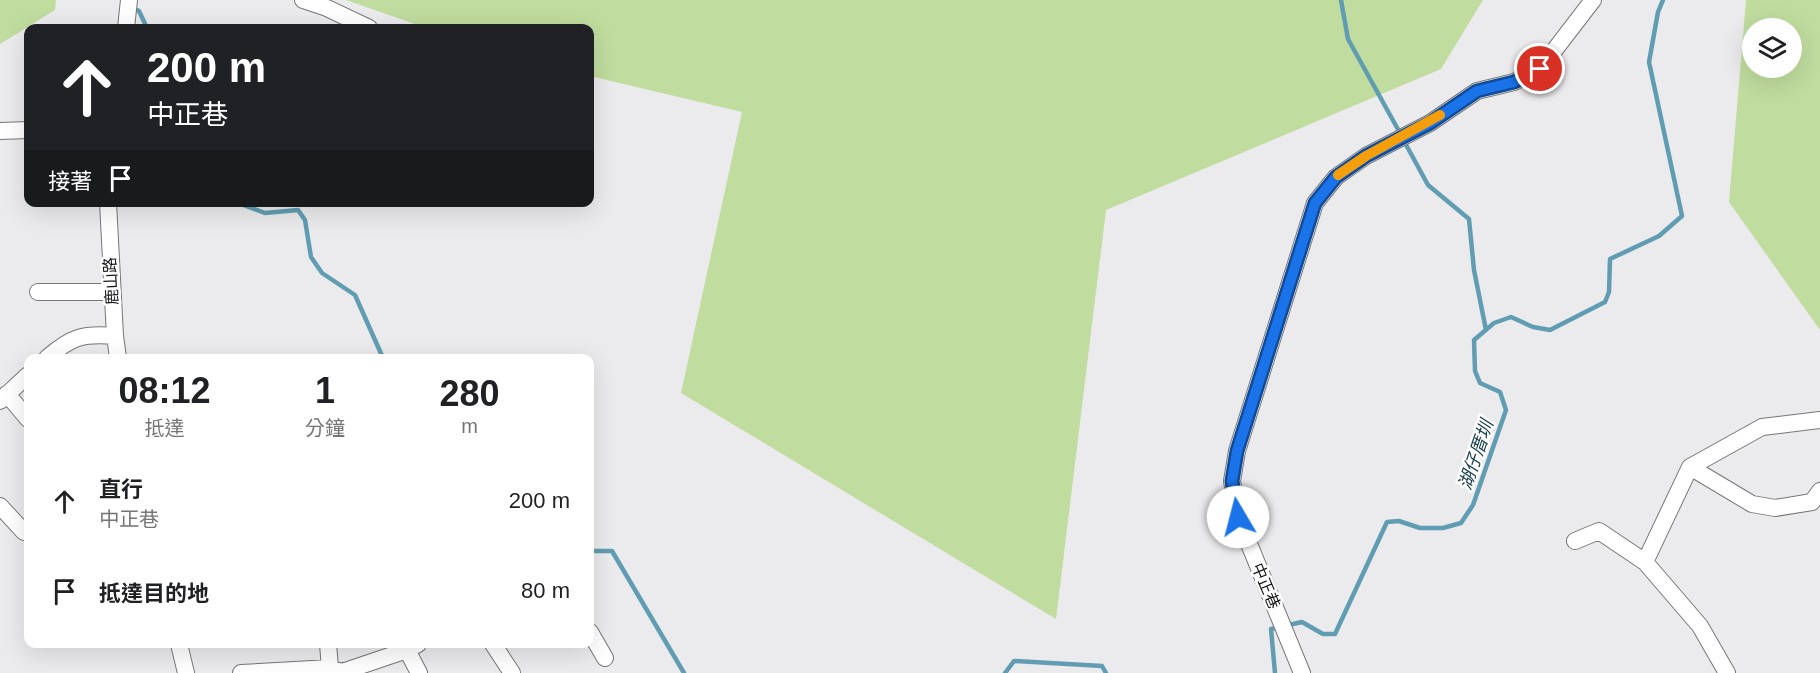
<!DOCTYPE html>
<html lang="zh-TW">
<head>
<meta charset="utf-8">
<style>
  :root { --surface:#fff; --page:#f6f6f6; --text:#202124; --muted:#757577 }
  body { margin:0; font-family:Arial,"Noto Sans TC",sans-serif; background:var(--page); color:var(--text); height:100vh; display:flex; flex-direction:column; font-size:22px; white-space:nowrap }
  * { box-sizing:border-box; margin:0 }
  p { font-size:20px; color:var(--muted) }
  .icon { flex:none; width:33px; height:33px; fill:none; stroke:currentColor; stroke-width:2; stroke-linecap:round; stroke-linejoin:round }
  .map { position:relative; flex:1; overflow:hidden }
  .panel { position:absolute; left:24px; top:354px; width:570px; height:294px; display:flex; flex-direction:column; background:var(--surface); border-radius:12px; box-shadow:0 6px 24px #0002 }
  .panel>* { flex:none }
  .top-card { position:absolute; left:24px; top:24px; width:570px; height:183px; border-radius:12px; box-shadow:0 6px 24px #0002; background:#202124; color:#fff; overflow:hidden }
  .buttons { position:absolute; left:1742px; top:18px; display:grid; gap:12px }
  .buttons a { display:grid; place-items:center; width:60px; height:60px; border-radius:50%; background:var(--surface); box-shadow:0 6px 24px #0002; font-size:30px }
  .pin { position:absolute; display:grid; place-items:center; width:51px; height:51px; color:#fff; margin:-26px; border:3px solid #fff; border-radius:50%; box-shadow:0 2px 6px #0007 }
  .me { position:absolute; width:66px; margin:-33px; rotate:352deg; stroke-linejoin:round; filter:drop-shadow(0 0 4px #0008) }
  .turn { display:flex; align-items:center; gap:21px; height:126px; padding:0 24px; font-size:27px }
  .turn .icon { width:78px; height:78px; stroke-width:2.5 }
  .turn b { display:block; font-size:42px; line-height:51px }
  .then { display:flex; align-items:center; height:57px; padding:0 24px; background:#0003; gap:12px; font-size:22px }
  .eta { display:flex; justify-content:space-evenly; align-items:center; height:102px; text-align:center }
  .eta b { font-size:36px; font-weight:700; line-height:42px }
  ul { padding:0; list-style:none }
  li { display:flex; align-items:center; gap:18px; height:90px; padding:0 24px }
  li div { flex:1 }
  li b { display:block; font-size:22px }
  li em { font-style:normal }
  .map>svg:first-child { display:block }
  .green { fill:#c0dc9e; fill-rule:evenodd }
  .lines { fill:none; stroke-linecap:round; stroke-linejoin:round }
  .stream { stroke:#619db2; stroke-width:4.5 }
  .minor-casing { stroke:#767677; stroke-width:18 }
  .minor { stroke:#fff; stroke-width:16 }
  .route-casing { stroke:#114b97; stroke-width:15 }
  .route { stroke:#1a73e8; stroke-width:10 }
  .slow { stroke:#f59e0b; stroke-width:10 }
  .labels { text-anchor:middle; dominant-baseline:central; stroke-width:5; stroke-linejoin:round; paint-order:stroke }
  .street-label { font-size:16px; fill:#161617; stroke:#fff }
  .water-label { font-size:18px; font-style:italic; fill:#1a414e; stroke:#fff }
</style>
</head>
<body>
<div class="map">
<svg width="1820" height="673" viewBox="0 0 1820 673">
  <rect width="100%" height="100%" fill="#ebebed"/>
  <!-- green -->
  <path class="green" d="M0,0h56l-1,10 -55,34z
    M346,0h1137l-42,69 -335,141 -50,409 -375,-226 61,-281 -152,-36v-48h-164z
    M1746,0h74v330l-91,-128zM1791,28v40h-39v-40z"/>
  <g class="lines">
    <!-- stream -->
    <path class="stream" d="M1341,0l7,39 52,94
      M133,8l6,3 8,17
      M1404,141l24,44 41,34 5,51 12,60
      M235,202l30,11 33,-3 7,10 6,37 11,16 33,22 28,63
      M590,551h22l72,122
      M1005,673l9,-12 88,5 4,7
      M1275,673l-4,-44 31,-7 21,12h12l52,-112 12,-1 21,7h23l18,-5 12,-18 33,-95 -6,-18 -20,-9 -5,-12 -1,-31 20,-17 17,-6 22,10 17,3 55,-28 4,-10 1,-33 49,-23 23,-20 -33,-154 9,-50 5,-12"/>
    <!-- minor casing -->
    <g class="minor-casing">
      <path id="minor" d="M303,0l24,8 42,20
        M126,28l3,-28
        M0,131l28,-1
        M108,202l7,134 3,22
        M38,292h74
        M47,358c24,-21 36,-25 68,-22
        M7,394l21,25
        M0,401l28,-26
        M1690,467l62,37 23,4 37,-6 8,-11
        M0,506l24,26 4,-4
        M1575,541l24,-10 46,31 55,64 27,47
        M1645,562l45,-95 72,-40 58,-7
        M590,632l15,26
        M179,644l7,29
        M328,644l2,24
        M493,644l19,29
        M407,650l12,23
        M241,673l89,-5 12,4 65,-22 11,-6
        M1302,673l-64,-156 -6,-36 5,-30 78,-248 21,-26 30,-21 64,-33 47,-32 37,-9 26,-13 53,-69"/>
    </g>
    <!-- minor -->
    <use href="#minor" class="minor"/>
  </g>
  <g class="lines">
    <!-- route casing -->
    <g class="route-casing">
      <path id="route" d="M1238,517l-6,-36 5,-30 78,-248 21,-26 30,-21 64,-33 47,-32 37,-9 26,-13"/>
    </g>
    <!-- route -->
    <use href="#route" class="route"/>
    <!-- slow -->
    <path class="slow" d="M1338,175l28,-19 74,-41"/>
  </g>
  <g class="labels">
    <!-- street labels -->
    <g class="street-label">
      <text transform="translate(111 281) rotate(-93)">鹿山路</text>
      <text transform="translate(1266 586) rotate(67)">中正巷</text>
    </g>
    <!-- water labels -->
    <g class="water-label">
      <text transform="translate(1476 455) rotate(-71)">湖仔厝圳</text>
    </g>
  </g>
</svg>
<div class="buttons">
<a><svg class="icon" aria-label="layers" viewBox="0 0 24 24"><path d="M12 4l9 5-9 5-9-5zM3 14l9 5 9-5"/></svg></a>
</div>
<div class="pin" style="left:1540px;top:69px;background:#d93025"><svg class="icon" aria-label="arrive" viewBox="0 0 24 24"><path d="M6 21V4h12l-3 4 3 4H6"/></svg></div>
<svg class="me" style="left:1238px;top:517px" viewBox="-20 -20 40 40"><circle r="19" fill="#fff"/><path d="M0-13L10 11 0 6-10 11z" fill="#1a73e8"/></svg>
<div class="top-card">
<div class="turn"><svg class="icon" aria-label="ahead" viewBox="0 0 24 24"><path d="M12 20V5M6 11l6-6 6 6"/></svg><div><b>200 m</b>中正巷</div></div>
<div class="then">接著<svg class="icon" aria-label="arrive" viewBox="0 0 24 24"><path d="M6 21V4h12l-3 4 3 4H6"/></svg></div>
</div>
<section class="panel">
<div class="eta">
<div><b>08:12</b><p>抵達</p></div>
<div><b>1</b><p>分鐘</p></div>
<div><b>280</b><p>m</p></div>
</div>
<ul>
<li><svg class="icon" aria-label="ahead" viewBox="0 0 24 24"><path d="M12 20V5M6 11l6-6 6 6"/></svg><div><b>直行</b><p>中正巷</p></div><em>200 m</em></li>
<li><svg class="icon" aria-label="arrive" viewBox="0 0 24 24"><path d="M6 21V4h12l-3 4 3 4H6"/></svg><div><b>抵達目的地</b></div><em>80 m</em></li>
</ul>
</section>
</div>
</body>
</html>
